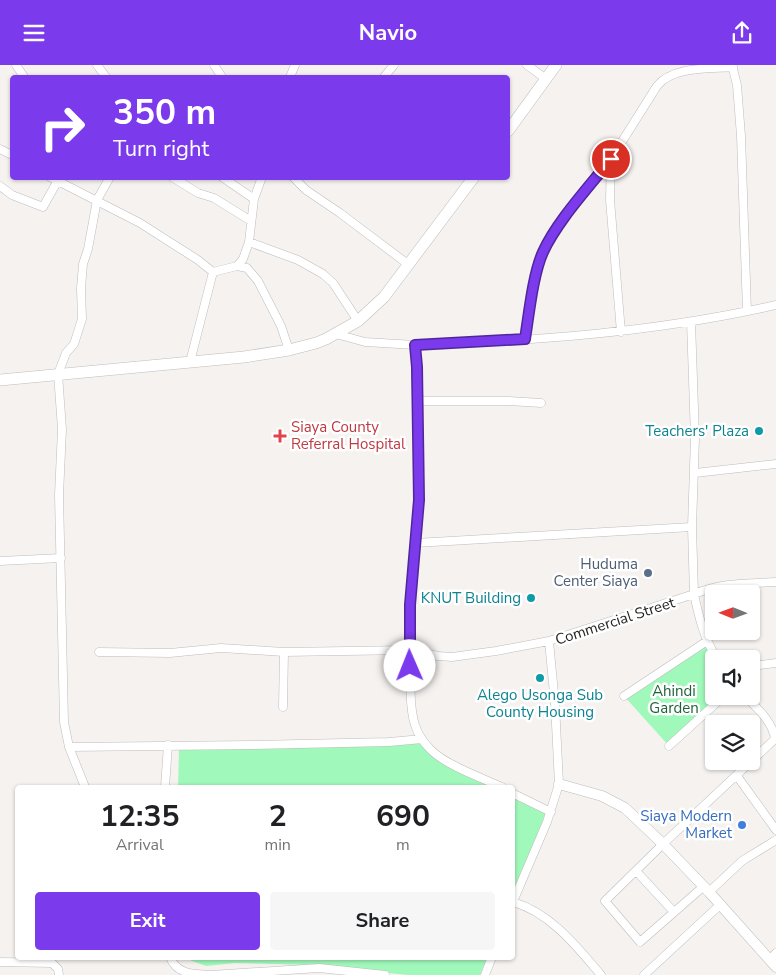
<!DOCTYPE html>
<html lang="en">
<head>
<meta charset="utf-8">
<style>
  :root { --surface:#fff; --page:#f6f6f6; --text:#202124; --muted:#757577; --accent:#7c3aed }
  body { margin:0; font-family:"Nunito Sans",sans-serif; background:var(--page); color:var(--text); height:100vh; display:flex; flex-direction:column; font-size:19px; white-space:nowrap }
  * { box-sizing:border-box; margin:0 }
  p { font-size:16px; color:var(--muted) }
  .icon { flex:none; width:28px; height:28px; fill:none; stroke:currentColor; stroke-width:2; stroke-linecap:round; stroke-linejoin:round }
  .map { position:relative; flex:1; overflow:hidden }
  .side { position:absolute; left:15px; top:720px; width:500px; height:175px; display:flex; flex-direction:column; background:var(--surface); border-radius:5px; box-shadow:0 1px 4px #0004 }
  .side>* { flex:none }
  .guide { position:absolute; left:10px; top:10px; width:500px; height:105px; border-radius:5px; box-shadow:0 1px 4px #0004; background:#7c3aed; color:#fff; overflow:hidden }
  .needle { width:32px; rotate:271deg }
  .fabs { position:absolute; left:705px; top:520px; display:grid; gap:10px }
  .fabs a { display:grid; place-items:center; width:55px; height:55px; border-radius:5px; background:var(--surface); box-shadow:0 1px 4px #0004; font-size:25px }
  .pin { position:absolute; display:grid; place-items:center; width:42px; height:42px; color:#fff; margin:-21px; border:2px solid #fff; border-radius:50%; box-shadow:0 1px 5px #0007 }
  .me { position:absolute; width:55px; margin:-28px; rotate:359deg; stroke-linejoin:round; filter:drop-shadow(0 0 4px #0008) }
  .turn { display:flex; align-items:center; gap:18px; height:105px; padding:0 20px; font-size:22px }
  .turn .icon { width:65px; height:65px; stroke-width:2.5 }
  .turn b { display:block; font-size:35px; line-height:42px }
  .eta { display:flex; justify-content:space-evenly; align-items:center; height:85px; text-align:center }
  .eta b { font-size:30px; font-weight:700; line-height:35px }
  .action { display:flex; gap:10px; margin-top:auto; padding:10px 20px }
  .action a { flex:1; height:58px; border-radius:5px; background:var(--accent); color:#fff; font-size:20px; font-weight:700; line-height:58px; text-align:center }
  .action a+a { background:var(--page); color:var(--text) }
  header { display:flex; justify-content:space-between; align-items:center; height:65px; padding:0 20px; background:var(--accent); color:#fff; font-size:22px; font-weight:700 }
  .map>svg:first-child { display:block }
  .green { fill:#a1f8bb }
  .lines { fill:none; stroke-linecap:round; stroke-linejoin:round }
  .minor-casing { stroke:#bfbcbb; stroke-width:9 }
  .major-casing { stroke:#bfbcbb; stroke-width:11 }
  .highway-casing { stroke:#bfbcbb; stroke-width:12 }
  .minor { stroke:#fff; stroke-width:8 }
  .major { stroke:#fff; stroke-width:10 }
  .highway { stroke:#fff; stroke-width:11 }
  .route-casing { stroke:#51269a; stroke-width:12 }
  .route { stroke:#7c3aed; stroke-width:9 }
  .culture-dot { fill:#0f9aa8; stroke:#fff; stroke-width:2 }
  .health-dot { fill:#e0444e; stroke:#fff; stroke-width:2 }
  .service-dot { fill:#5c6f8a; stroke:#fff; stroke-width:2 }
  .shop-dot { fill:#3f7fe0; stroke:#fff; stroke-width:2 }
  .labels { text-anchor:middle; dominant-baseline:central; stroke-width:5; stroke-linejoin:round; paint-order:stroke }
  .health-label { font-size:15px; fill:#be3a42; stroke:#fff; text-anchor:start }
  .culture-label { font-size:15px; fill:#0d838f; stroke:#fff; text-anchor:end }
  .service-label { font-size:15px; fill:#4e5e75; stroke:#fff; text-anchor:end }
  .street-label { font-size:15px; fill:#252423; stroke:#fff }
  .park-label { font-size:15px; fill:#1f6239; stroke:#fff }
  .shop-label { font-size:15px; fill:#366cbe; stroke:#fff; text-anchor:end }
</style>
</head>
<body>
<header><svg class="icon" aria-label="menu" viewBox="0 0 24 24"><path d="M4 6h16M4 12h16M4 18h16"/></svg>Navio<svg class="icon" aria-label="share" viewBox="0 0 24 24"><path d="M12 15V3M7 8l5-5 5 5M5 13v7h14v-7"/></svg></header>
<div class="map">
<svg width="776" height="910" viewBox="0 0 776 910">
  <rect width="100%" height="100%" fill="#f5f2f0"/>
  <!-- green -->
  <path class="green" d="M703,578l12,16 -1,37h11l-56,50 -45,-50z
    M422,674l23,24 53,24h-320l1,-37z
    M513,729l34,16 -34,85z
    M184,893h303l-7,17h-72l-98,-10 -75,-2 -29,3z"/>
  <g class="lines">
    <!-- minor casing -->
    <g class="minor-casing">
      <path id="minor" d="M16,0l8,12
        M97,0l9,12
        M214,0l8,12
        M527,0l19,14
        M732,0l5,20 4,51 6,175
        M290,12l5,-12
        M384,12l10,-12
        M0,84l12,6
        M611,94l-1,41 11,132
        M50,112l90,46 58,37 15,12 24,-6 6,-7 6,-17 5,-43 8,-22
        M110,112l-13,23 -9,49 -5,15 -2,24 1,31 -8,25 -8,9 -8,21 4,55 -3,66 5,227 5,25 183,-2 137,-3 33,-3
        M172,112l26,16 16,5 37,23
        M222,112l32,22
        M293,112l13,13 34,23 69,52
        M0,121l12,9 31,12 14,-25
        M249,177l49,18 25,14 10,9 25,38
        M237,201l10,2 11,13 23,45 8,24
        M336,269l29,8 50,3 4,128v27l-4,43 277,-16
        M525,274l11,-65 7,-22 26,-40 42,-53 46,-73c16,-20 52,-17 76,-19
        M415,280c121,-4 243,-13 361,-40
        M190,297l23,-90
        M417,336h92l32,2
        M695,408l81,-9
        M415,478c-4,46 -7,91 -5,137 1,14 0,31 5,45 3,10 9,18 16,25 15,15 51,28 71,37
        M0,496l61,-3
        M99,587l71,1 51,-5 63,4
        M717,594c-13,-21 -18,-41 -23,-65 30,-12 50,-10 82,-12
        M751,601l25,-3
        M624,631l83,-55
        M283,642l1,-55 125,-2 29,6 14,1 44,-6 53,-10
        M669,681l55,-50
        M69,682l16,40
        M737,711l39,54
        M165,722l3,-42
        M512,728l39,19
        M636,806l38,41
        M704,821l-64,56 -35,-41 58,-57 112,-105c-2,-17 -18,-31 -30,-43
        M709,827l33,-31 34,-21
        M513,837c38,11 64,45 88,73
        M512,839l35,-82 12,-38 -4,-80 -6,-63 145,-47 -2,-67 3,-90 -4,-115
        M170,892c7,18 24,17 41,18l108,-7 66,7
        M770,894l6,-6
        M0,897l52,1 6,6 1,6
        M485,910l7,-18
        M644,910l77,-71"/>
    </g>
    <!-- major casing -->
    <g class="major-casing">
      <path id="major" d="M559,719l43,12 23,12 38,36 46,48 67,75"/>
    </g>
    <!-- highway casing -->
    <g class="highway-casing">
      <path id="highway" d="M508,66l48,-66
        M0,315l244,-23 45,-7 27,-7 10,-4 32,-18 26,-24 90,-120"/>
    </g>
    <!-- minor -->
    <use href="#minor" class="minor"/>
    <!-- major -->
    <use href="#major" class="major"/>
    <!-- highway -->
    <use href="#highway" class="highway"/>
  </g>
  <g class="lines">
    <!-- route casing -->
    <g class="route-casing">
      <path id="route" d="M410,601v-61l9,-105 -2,-133 -2,-22 110,-6c4,-25 8,-65 18,-87 14,-31 46,-65 68,-93"/>
    </g>
    <!-- route -->
    <use href="#route" class="route"/>
  </g>
  <!-- markers -->
  <g class="culture-dot">
    <circle cx="759" cy="366" r="5"/>
    <circle cx="531" cy="533" r="5"/>
    <circle cx="540" cy="613" r="5"/>
  </g>
  <path class="health-dot" d="M277.5 363.5h5v5h5v5h-5v5h-5v-5h-5v-5h5z"/>
  <circle class="service-dot" cx="648" cy="508" r="5"/>
  <circle class="shop-dot" cx="742" cy="760" r="5"/>
  <g class="labels">
    <!-- health labels -->
    <g class="health-label">
      <text x="291" y="362">Siaya County<tspan x="291" dy="17">Referral Hospital</tspan></text>
    </g>
    <!-- culture labels -->
    <g class="culture-label">
      <text x="749" y="366">Teachers' Plaza</text>
      <text x="521" y="533">KNUT Building</text>
      <text x="540" y="630" text-anchor="middle">Alego Usonga Sub<tspan x="540" dy="17">County Housing</tspan></text>
    </g>
    <!-- service labels -->
    <g class="service-label">
      <text x="638" y="499">Huduma<tspan x="638" dy="17">Center Siaya</tspan></text>
    </g>
    <!-- street labels -->
    <g class="street-label">
      <text transform="translate(615 556) rotate(-18)">Commercial Street</text>
    </g>
    <!-- park labels -->
    <g class="park-label">
      <text x="674" y="626">Ahindi<tspan x="674" dy="17">Garden</tspan></text>
    </g>
    <!-- shop labels -->
    <g class="shop-label">
      <text x="732" y="751">Siaya Modern<tspan x="732" dy="17">Market</tspan></text>
    </g>
  </g>
</svg>
<div class="fabs">
<a><svg class="needle" viewBox="-14 -14 28 28"><path d="M0-13l5 13h-10z" fill="#e53935"/><path d="M0 13l5-13h-10z" fill="#757577"/></svg></a>
<a><svg class="icon" aria-label="sound" viewBox="0 0 24 24"><path d="M4 9h4l5-4v14l-5-4H4zM17 9q2 3 0 6"/></svg></a>
<a><svg class="icon" aria-label="layers" viewBox="0 0 24 24"><path d="M12 4l9 5-9 5-9-5zM3 14l9 5 9-5"/></svg></a>
</div>
<div class="pin" style="left:611px;top:94px;background:#d93025"><svg class="icon" aria-label="arrive" viewBox="0 0 24 24"><path d="M6 21V4h12l-3 4 3 4H6"/></svg></div>
<svg class="me" style="left:410px;top:601px" viewBox="-20 -20 40 40"><circle r="19" fill="#fff"/><path d="M0-13L10 11 0 6-10 11z" fill="#7c3aed"/></svg>
<div class="guide">
<div class="turn"><svg class="icon" aria-label="right" viewBox="0 0 24 24"><path d="M7 20v-9h11M14 6l5 5-5 5"/></svg><div><b>350 m</b>Turn right</div></div>
</div>
<section class="side">
<div class="eta">
<div><b>12:35</b><p>Arrival</p></div>
<div><b>2</b><p>min</p></div>
<div><b>690</b><p>m</p></div>
</div>
<div class="action"><a>Exit</a><a>Share</a></div>
</section>
</div>
</body>
</html>
